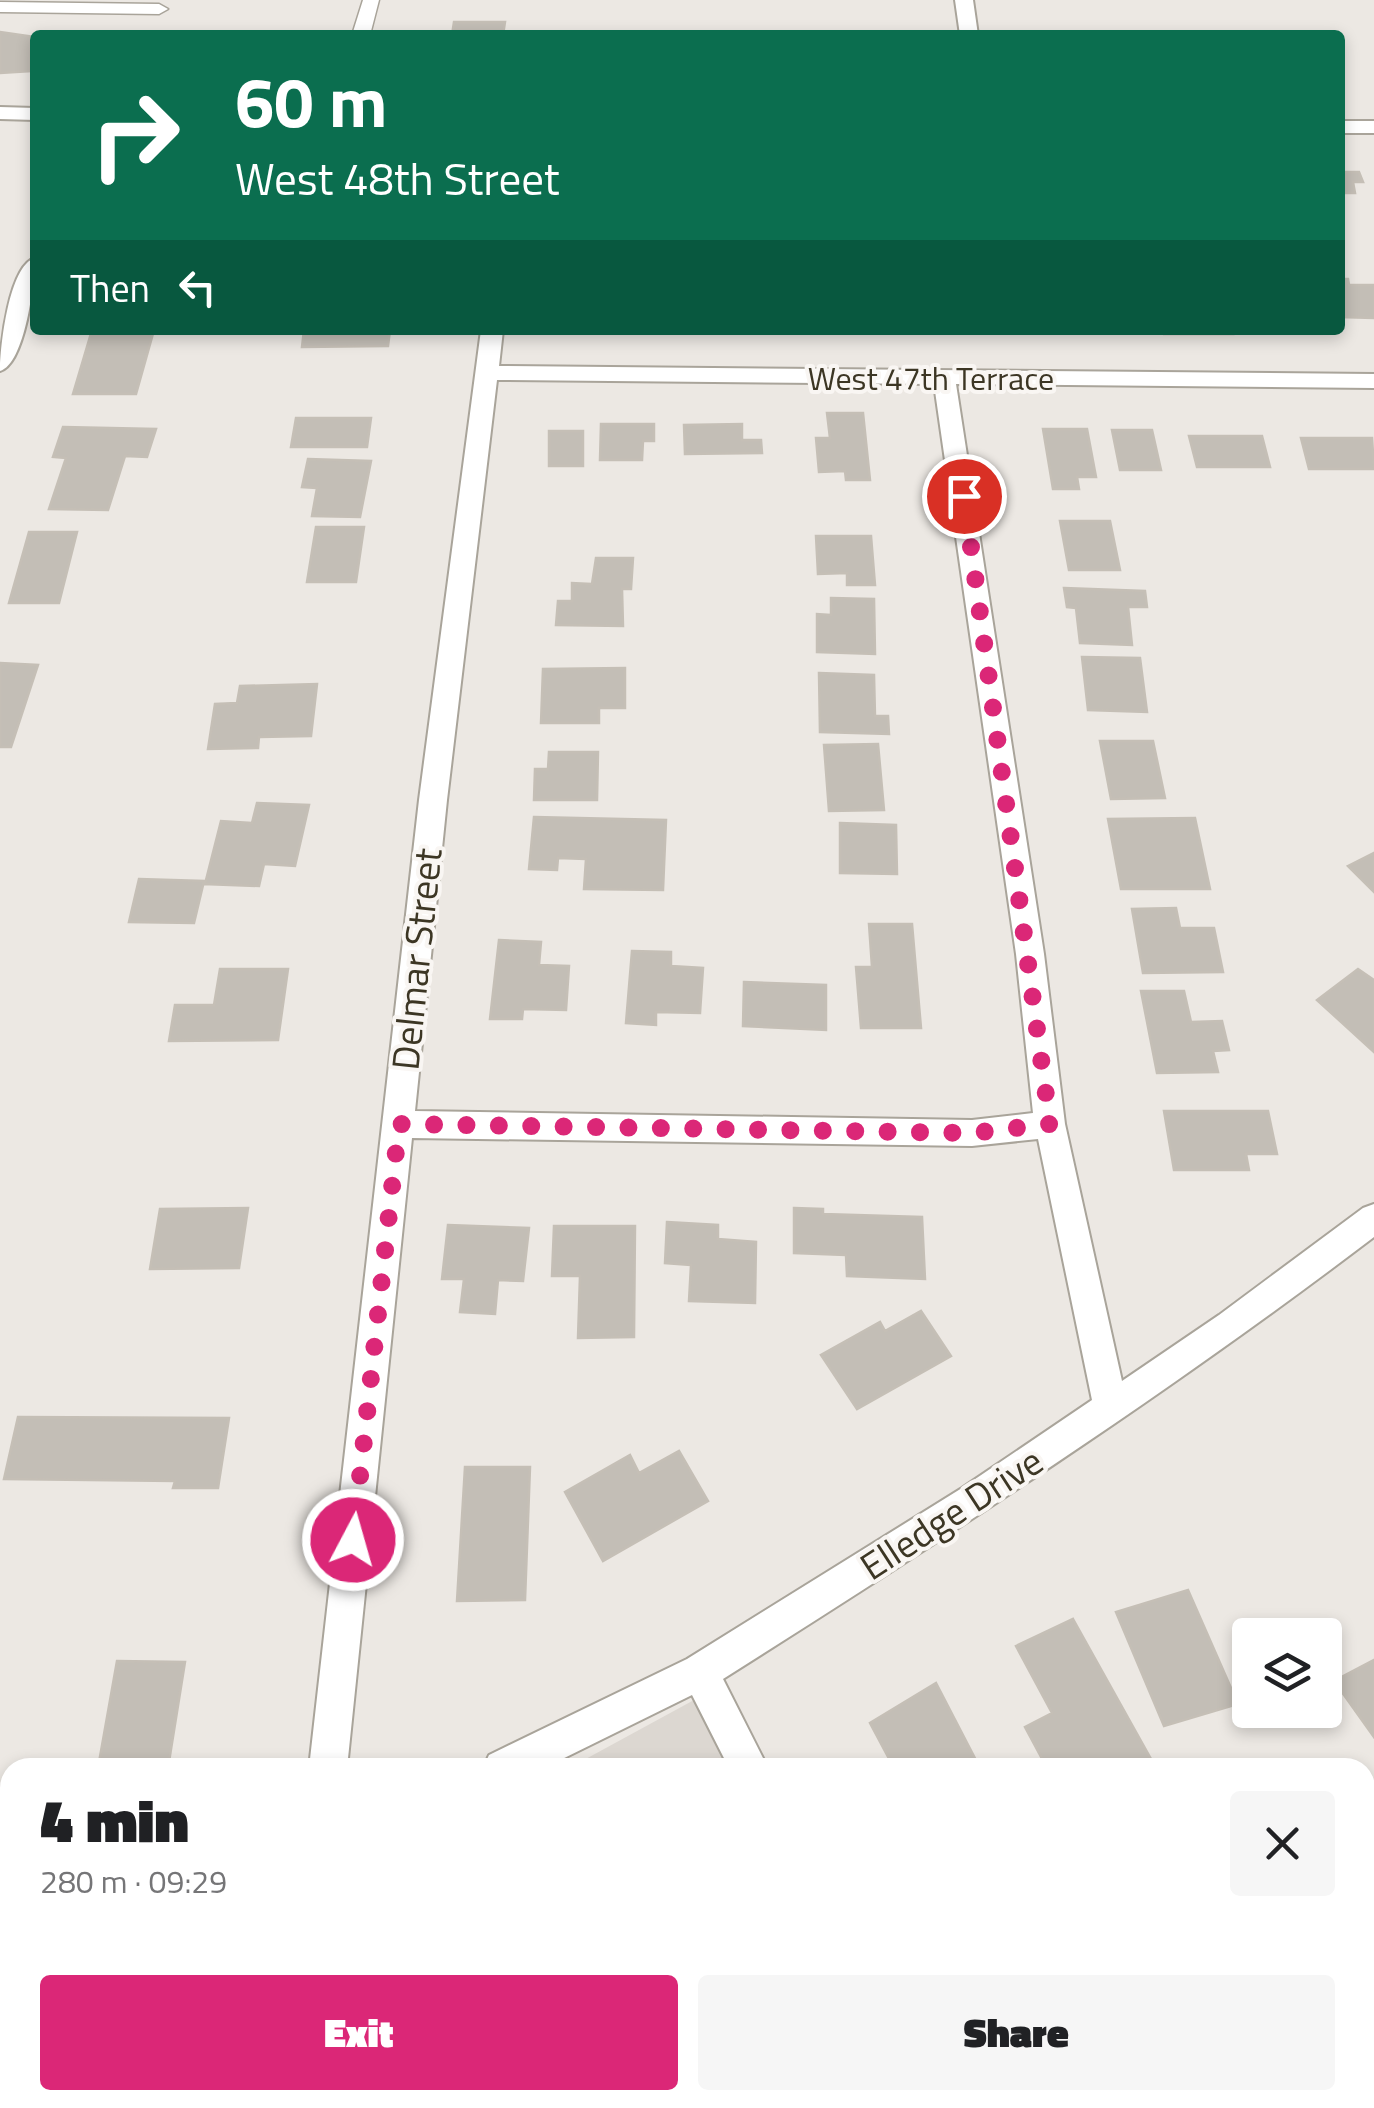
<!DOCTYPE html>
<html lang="en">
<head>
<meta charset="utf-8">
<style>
  :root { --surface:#fff; --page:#f6f6f6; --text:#202124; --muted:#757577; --accent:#db2777 }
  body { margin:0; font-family:"Titillium Web",sans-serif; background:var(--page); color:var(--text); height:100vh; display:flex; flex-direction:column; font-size:38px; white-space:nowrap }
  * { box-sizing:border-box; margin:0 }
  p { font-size:32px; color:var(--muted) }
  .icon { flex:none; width:55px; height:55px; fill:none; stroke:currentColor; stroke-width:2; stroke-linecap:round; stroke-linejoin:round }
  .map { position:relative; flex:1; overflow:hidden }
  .details { position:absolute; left:0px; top:1758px; width:1375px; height:352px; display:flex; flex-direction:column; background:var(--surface); border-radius:30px 30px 0 0; box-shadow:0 5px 15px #0003 }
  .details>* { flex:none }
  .banner { position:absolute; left:30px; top:30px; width:1315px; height:305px; border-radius:10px; box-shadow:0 5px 15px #0003; background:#0b6e4f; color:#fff; overflow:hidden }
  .buttons { position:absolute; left:1232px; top:1618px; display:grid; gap:20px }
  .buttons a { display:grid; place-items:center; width:110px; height:110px; border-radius:10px; background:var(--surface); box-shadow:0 5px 15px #0003; font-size:50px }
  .pin { position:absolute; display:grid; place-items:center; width:85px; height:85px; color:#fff; margin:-42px; border:5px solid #fff; border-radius:50%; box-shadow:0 2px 10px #0007 }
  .me { position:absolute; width:110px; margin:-55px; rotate:6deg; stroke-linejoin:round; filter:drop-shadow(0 0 8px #0008) }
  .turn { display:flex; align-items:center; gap:35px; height:210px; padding:0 40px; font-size:45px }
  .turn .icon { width:130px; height:130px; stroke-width:2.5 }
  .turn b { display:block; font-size:70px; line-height:85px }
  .then { display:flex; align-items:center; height:95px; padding:0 40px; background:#0003; gap:20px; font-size:38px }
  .round { display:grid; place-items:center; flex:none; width:105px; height:105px; border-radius:10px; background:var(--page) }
  .headline { display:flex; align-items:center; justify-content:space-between; height:170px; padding:0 40px }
  h1 { font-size:60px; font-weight:800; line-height:75px }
  .cta { display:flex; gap:20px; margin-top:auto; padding:20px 40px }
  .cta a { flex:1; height:115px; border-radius:10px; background:var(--accent); color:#fff; font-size:40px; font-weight:800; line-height:115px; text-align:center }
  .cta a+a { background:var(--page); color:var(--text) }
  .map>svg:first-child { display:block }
  .built { fill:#dcd7d1 }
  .green { fill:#dbc6be }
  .building { fill:#c3beb6; stroke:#c5bfb6; stroke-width:2.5 }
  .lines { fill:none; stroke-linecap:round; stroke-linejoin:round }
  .service-casing { stroke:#a9a49a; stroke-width:3 }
  .minor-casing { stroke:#a9a49a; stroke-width:4 }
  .tertiary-casing { stroke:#a9a49a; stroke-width:4 }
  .service { fill:#fff; fill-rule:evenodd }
  .minor { fill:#fff; fill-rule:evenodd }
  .tertiary { fill:#fff; fill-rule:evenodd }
  .route { stroke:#db2777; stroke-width:18; stroke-dasharray:0 32.4 }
  .labels { text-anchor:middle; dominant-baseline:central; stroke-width:8; stroke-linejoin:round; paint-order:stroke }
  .far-street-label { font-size:32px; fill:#3c3624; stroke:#f9f6f3 }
  .street-label { font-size:38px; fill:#3c3624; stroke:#f9f6f3 }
</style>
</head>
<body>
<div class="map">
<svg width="1374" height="2108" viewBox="0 0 1374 2108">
  <rect width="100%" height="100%" fill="#ece8e3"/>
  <!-- built -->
  <path class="built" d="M694,1700l33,67h-156z
    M10,2076v24h879l4,8h-893v-27z"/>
  <!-- green -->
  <path class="green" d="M370,2100h336l1,6 -346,2z"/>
  <!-- building -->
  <path class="building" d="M454,22h51l-2,13h-51z
    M0,32l35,5 -4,34 -31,2z
    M1340,172h19l4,10h-10l2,11h-15z
    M1340,279h8l1,6h25v33l-34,-1z
    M92,330h62l-18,64h-63z
    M304,330h86l-2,16 -86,1z
    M1163,330h69l1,4h-69z
    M827,413h36l7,67h-24l-1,-9 -26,1 -3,-34h14z
    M296,418h75l-4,29h-76z
    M601,424h53v17h-11l-1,19h-42z
    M742,424v16h19l1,13 -77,1 -1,-29z
    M63,427l93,2 -9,28 -22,-1 -17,54 -59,-1 17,-51 -13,-1z
    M1043,429h44l9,48h-19l2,12h-26z
    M1112,430h40l9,40h-41z
    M549,431h34v35h-34z
    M1189,436h73l8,31h-73z
    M1301,438h71l2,31h-65z
    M308,459l63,2 -11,56 -48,-1 5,-28 -15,-1z
    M1060,521h50l10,49h-51z
    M316,527h48l-8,55h-49z
    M29,532h48l-18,71h-50z
    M816,536h55l4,49h-28v-12l-29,1z
    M596,558h37l-2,31h-9l1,37 -67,-1 2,-24h14v-18l20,1z
    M1064,588l81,3 2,16h-19l4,38 -52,-2 -4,-35 -9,-1z
    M831,598l43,1 1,55 -58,-2v-38l14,1z
    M1082,657l58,1 7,54 -59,-2z
    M0,663l38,2 -27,82h-11z
    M625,668v40h-26v15h-58l2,-54z
    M819,673l55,2 1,41h13l1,18 -69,-2z
    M317,684l-6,52 -52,1 -1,11 -50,1 7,-45 22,-1 3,-17z
    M1100,741h53l12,57 -54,1z
    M878,744l6,66 -55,1 -5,-66z
    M549,752h49l-1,48h-63l1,-31h13z
    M257,803l52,2 -14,61 -31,-2 -5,22 -54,-2 16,-63 31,2z
    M534,817l132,3 -3,70 -79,-1 2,-30 -28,-1 -1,12 -28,-1z
    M1195,818l15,71h-89l-13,-70z
    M840,823l56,2 1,49 -57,-1z
    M1374,853v39l-26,-26z
    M139,879l65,2 -10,42 -65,-1z
    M1176,908l4,20h34l9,44 -80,1 -11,-64z
    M869,924h43l9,104h-60l-5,-61h16z
    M499,940l42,2 -2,23 30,1 -3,44 -43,-1 -1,10h-32z
    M632,951l39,1v14l32,2 -3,45 -44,-1v13l-30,-2z
    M220,969h68l-10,71 -109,1 6,-36h39z
    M1358,969l16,11v72l-57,-52z
    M744,982l82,3v45l-83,-4z
    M1141,991h43l7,31 31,-1 7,29 -16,1 5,21 -61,1z
    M1164,1111h104l9,43h-31l3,16h-75z
    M248,1208l-9,60 -89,1 10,-60z
    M794,1208l29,1v5l99,3 3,62 -78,-3 -1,-21 -52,-2z
    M667,1222l51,3v14l38,3 -1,61 -66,-2 2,-36 -26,-2z
    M448,1225l81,3 -6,53 -25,-1 -3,34 -35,-2 4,-33h-22z
    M554,1226h81l-1,111 -56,1 2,-62h-28z
    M921,1311l30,45 -94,53 -36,-54 59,-33 5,9z
    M18,1417l211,1 -11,70h-45l2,-7 -171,-2z
    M679,1451l29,50 -105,60 -38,-69 65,-37 9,18z
    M465,1467h65l-5,133 -68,1z
    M1188,1590l50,114 -74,22 -48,-114z
    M1073,1619l83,149h-109l-22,-41 27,-14 -36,-67z
    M1374,1660v77l-40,-56z
    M117,1661l68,1 -17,106h-70z
    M936,1683l44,85h-86l-24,-45z
    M7,1790l3,86 -10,3v-87z"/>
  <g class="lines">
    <!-- service casing -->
    <g class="service-casing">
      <path id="service" d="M363,0h16l-9,35h-18z
        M0,2l159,2 9,5 -9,5 -159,-2z"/>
    </g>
    <!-- minor casing -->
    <g class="minor-casing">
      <path id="minor" d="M955,0h18l5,35h-18z
        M35,258c0,23 -10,106 -35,113 0,-24 9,-106 35,-113z
        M481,330h22l-4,36 875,8v14l-418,-4 88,570 21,170 57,257 97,-66 144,-107 11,-4v33c-209,159 -428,301 -651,442l45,89h-39l-37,-73 -148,73h-61l6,-13 198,-96 275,-171 130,-88 -54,-261 -66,7 -560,-8 -65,630h-38l110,-968zM497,380l437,4 82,570 17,159 -61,7 -557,-9 32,-311z
        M10,2017v42l-10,4v-42z
        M895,2100h42l3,8h-42z"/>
    </g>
    <!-- tertiary casing -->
    <g class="tertiary-casing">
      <path id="tertiary" d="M0,107l35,1v12l-35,-1z
        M1340,121h34v12h-34z"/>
    </g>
    <!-- service -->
    <use href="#service" class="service"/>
    <!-- minor -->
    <use href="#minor" class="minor"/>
    <!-- tertiary -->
    <use href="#tertiary" class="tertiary"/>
  </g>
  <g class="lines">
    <!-- route -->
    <path class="route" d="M353,1540l46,-416 573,9 78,-9 -86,-628"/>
  </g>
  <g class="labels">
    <!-- far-street labels -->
    <g class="far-street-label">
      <text x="931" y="378">West 47th Terrace</text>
    </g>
    <!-- street labels -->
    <g class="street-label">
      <text transform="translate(416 959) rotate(-84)">Delmar Street</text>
      <text transform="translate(951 1513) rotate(-33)">Elledge Drive</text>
    </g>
  </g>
</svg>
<div class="buttons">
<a><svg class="icon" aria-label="layers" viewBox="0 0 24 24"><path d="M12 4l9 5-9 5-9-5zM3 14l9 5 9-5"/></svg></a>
</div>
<div class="pin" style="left:964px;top:496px;background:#d93025"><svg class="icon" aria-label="arrive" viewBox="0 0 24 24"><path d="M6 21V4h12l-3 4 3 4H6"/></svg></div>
<svg class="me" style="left:353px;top:1540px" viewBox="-20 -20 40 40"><circle r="17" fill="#db2777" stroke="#fff" stroke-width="3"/><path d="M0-11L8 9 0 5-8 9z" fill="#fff"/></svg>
<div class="banner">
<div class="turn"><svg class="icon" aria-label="right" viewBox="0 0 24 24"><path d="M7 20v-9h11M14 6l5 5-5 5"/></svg><div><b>60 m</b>West 48th Street</div></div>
<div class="then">Then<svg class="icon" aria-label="left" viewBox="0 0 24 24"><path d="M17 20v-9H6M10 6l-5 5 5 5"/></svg></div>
</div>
<section class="details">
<div class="headline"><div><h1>4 min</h1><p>280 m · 09:29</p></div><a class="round"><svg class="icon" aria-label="close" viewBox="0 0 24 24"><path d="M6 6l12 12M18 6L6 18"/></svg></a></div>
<div class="cta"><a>Exit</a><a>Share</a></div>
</section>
</div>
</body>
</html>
